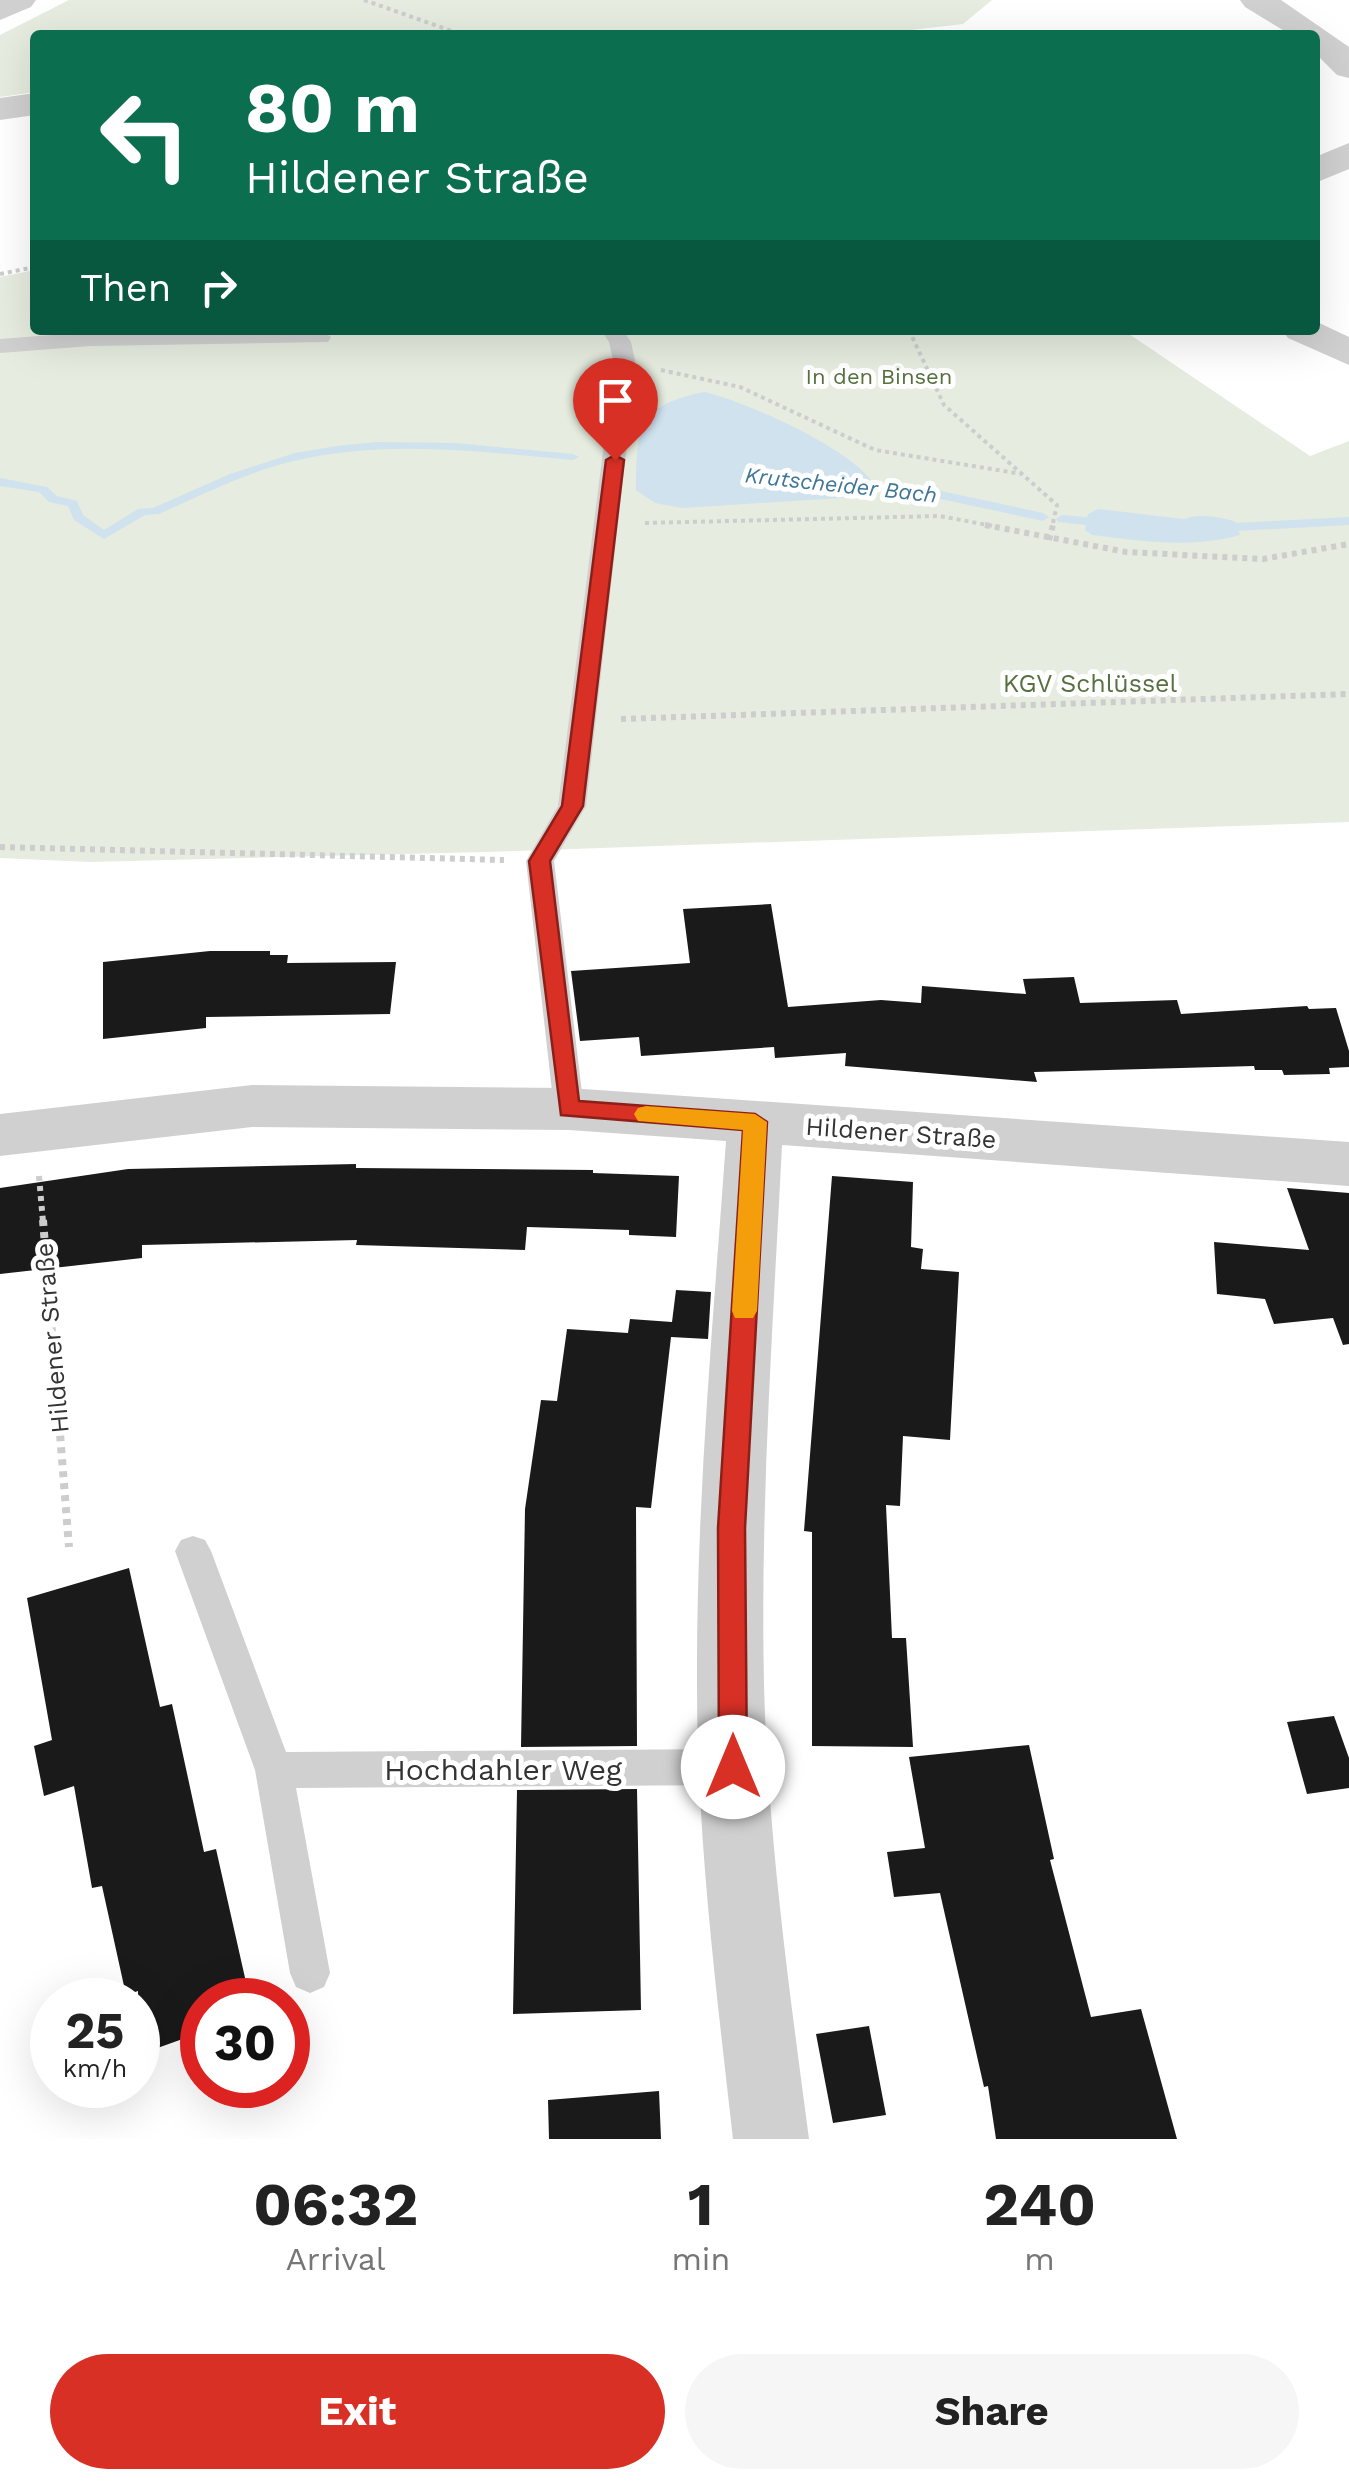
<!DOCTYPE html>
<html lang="en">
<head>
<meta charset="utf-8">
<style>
  :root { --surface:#fff; --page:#f6f6f6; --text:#222; --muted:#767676; --accent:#d93025 }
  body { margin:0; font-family:"Work Sans",sans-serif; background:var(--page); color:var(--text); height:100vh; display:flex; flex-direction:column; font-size:38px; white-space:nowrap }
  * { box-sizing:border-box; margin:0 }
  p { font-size:32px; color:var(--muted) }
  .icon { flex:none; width:55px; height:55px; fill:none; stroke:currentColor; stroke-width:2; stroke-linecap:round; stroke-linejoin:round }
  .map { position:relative; height:2139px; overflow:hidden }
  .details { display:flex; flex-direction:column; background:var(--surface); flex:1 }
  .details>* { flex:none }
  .top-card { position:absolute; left:30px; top:30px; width:1290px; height:305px; border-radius:10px; box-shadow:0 10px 40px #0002; background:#0b6e4f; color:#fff; overflow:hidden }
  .speed { position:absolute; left:30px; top:1978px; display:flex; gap:20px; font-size:50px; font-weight:700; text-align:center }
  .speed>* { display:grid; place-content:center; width:130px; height:130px; border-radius:50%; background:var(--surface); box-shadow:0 10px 40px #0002; line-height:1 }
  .speed small { font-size:25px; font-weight:400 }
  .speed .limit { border:15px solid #d22; background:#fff; color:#111 }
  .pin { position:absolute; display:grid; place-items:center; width:85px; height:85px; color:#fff; margin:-102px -42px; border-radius:50% 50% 50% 0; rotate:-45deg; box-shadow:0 0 10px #0007 }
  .pin .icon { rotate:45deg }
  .me { position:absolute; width:110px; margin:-55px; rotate:0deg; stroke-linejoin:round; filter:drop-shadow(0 0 8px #0008) }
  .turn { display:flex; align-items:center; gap:35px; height:210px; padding:0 50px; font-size:45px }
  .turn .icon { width:130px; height:130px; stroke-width:2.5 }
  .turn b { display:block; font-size:70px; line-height:85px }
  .then { display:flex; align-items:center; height:95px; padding:0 50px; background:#0003; gap:20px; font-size:38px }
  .eta { display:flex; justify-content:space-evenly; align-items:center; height:170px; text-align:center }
  .eta b { font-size:60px; font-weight:700; line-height:70px }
  .cta { display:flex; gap:20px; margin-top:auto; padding:20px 50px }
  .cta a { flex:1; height:115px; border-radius:60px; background:var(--accent); color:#fff; font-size:40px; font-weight:700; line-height:115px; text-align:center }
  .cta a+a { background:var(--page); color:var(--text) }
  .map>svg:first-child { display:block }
  .green { fill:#e6ecdf }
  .water { fill:#cfe2ee }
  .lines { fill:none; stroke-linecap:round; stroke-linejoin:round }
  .stream { fill:#cfe2ee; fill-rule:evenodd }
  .building { fill:#1a1a1a }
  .path-far2 { stroke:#cdcdcd; stroke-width:4; stroke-dasharray:4 4; stroke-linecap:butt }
  .path-far1 { stroke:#cdcdcd; stroke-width:6; stroke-dasharray:5 5; stroke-linecap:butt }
  .path { stroke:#cdcdcd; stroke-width:8; stroke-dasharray:6 6; stroke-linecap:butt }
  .service { fill:#d0d0d0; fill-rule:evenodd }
  .minor { fill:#d0d0d0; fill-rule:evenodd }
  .route { fill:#d93025; stroke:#8d1f18; stroke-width:2.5 }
  .slow { fill:#f59e0b }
  .labels { text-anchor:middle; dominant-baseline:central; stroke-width:10; stroke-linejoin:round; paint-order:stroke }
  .far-park-label { font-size:22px; fill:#56703f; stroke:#fff }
  .far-water-label { font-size:22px; font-style:italic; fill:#3f7597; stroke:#fff }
  .park-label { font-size:25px; fill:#56703f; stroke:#fff }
  .street-label { font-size:25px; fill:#333; stroke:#fff }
  .near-street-label { font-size:30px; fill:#333; stroke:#fff }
</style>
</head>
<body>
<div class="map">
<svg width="1349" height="2139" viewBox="0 0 1349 2139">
  <rect width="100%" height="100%" fill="#fff"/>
  <!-- green -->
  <path class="green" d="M69,0h923l-29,24 -95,11h-833v57l-35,5v-62z
    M35,270v60h1088l187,126 39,-15v381l-864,30 -394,10 -91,-4v-581z"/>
  <!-- water -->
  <path class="water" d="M704,392c41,9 151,58 171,94l-4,10 -189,12 -27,-5 -19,-13c1,-63 1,-84 68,-98z
    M1098,509l86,10c14,-6 38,-2 52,3l4,13c-51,14 -96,6 -148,0l-7,-5 3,-16z"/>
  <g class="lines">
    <!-- stream -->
    <path class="stream" d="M377,442l78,1 118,11 6,3 -6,3c-89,-8 -181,-20 -270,-1 -50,10 -97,34 -144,55l-14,1 -41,24 -30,-19 -6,-14 -19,-4 -10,-10 -39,-6v-8l47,9 10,9 20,5 6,14 21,15 34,-21 15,-1 77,-34 65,-21 42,-7z
      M855,481l58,4 130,28 6,4 -6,4 -130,-28 -62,-6 -2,-2z
      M1062,515l43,4 6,4 -6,4 -47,-5 -2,-3z
      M1349,517v8l-131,7 -6,-4 6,-4z"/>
  </g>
  <!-- building -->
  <path class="building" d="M771,904l17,103 93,-7 40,3 1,-17 104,8 -3,-15 51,-2 6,26 97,-3 4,14 126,-8 2,3 27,-1 13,43v16l-20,1 1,6 -46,1 -2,-5h-27l-1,-4 -220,6 3,10 -192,-16 1,-13 -71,5 -1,-11 -133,9 -2,-19 -59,4 -9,-70 119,-8 -7,-54z
    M210,951h60v4h18l-1,8 109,-1 -6,52 -184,3v11l-103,11v-77z
    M356,1164v4l237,2v3l86,3 -3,61 -47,-2v-5l-102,-3 -2,23 -169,-5 1,-5 -215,5v13l-142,16v-86l128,-19z
    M832,1176l81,6 -2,65 12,2 -2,20 38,3 -9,168 -47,-4 -3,70 -14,-1 6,133h14l7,109 -101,-1v-214l-8,-1z
    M1287,1188l62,5v151l-6,1 -10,-27 -59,6 -9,-25 -48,-5 -3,-52 95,8z
    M676,1290l35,2 -3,47 -37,-2 -20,171 -15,-1 1,239 -116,1 4,-238 16,-109 16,1 10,-72 61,4 2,-14 42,3z
    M129,1568l31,139 12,-3 32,148 12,-3 34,151h-48v32l-64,23v-64l-12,4 -24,-109 -10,2 -18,-102 -30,10 -10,-50 18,-6 -25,-142z
    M1334,1716l15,42v30l-42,6 -20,-72z
    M1029,1745l25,114 -4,1 41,157 50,-8 36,130h-181l-8,-53 -4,1 -44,-194 -46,4 -7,-45 38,-4 -16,-91z
    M637,1789l4,221 -128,4 4,-224z
    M869,2026l17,89 -53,8 -17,-89z
    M659,2091l2,48h-112l-1,-39z"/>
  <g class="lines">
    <!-- path-far2 -->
    <path class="path-far2" d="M364,0l99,35
      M0,274l35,-7
      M909,330l35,75 113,100 -5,22
      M661,370l79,17 135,63 147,24
      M645,523l295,-7 58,11"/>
    <!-- path-far1 -->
    <path class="path-far1" d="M985,525l141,27 137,7 86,-15
      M1049,540l4,-15
      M621,719l728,-25
      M0,847l504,13
      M39,1176l4,46"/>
    <!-- path -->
    <path class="path" d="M43,1220l26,327"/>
    <!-- service -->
    <path class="service" d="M320,330l11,7 -3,5 -238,4 -90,7v-14l90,-7z
      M601,330h22l8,12 5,23 -50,441 -32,55 30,248 -4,8 -11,3 -11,-3 -4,-8 -28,-248 32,-55 56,-441 -5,-23z
      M193,1536l12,4 6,11 75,201 447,-3 13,6 6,12 -6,12 -13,6 -437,3 34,185 -6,14 -14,6 -14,-6 -6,-14 -35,-203 -80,-219 6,-11z"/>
    <!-- minor -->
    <path class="minor" d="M0,0h36l-5,7 -31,13z
      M1240,0h41l68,47v31l-12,-3 -22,-22v-18h-24l-46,-28z
      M35,93v22l-35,5v-22z
      M1349,143v26l-34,14v-26z
      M1315,321l34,16v28l-61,-27 -6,-8h33z
      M252,1085l317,3 780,54v44l-567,-41c-9,180 -22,360 -18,540 4,152 25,303 45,454h-76c-17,-151 -36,-301 -36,-453 -1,-182 16,-363 29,-545l-157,-11 -317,-3 -252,29v-42z"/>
  </g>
  <!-- route -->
  <path class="route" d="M615,455l9,5 -41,346 -33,55 29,240 176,13 12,8 -22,406 2,239 -4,10 -10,4 -10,-4 -4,-10 -1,-239 25,-398 -182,-15 -32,-254 33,-55 44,-346z"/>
  <!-- slow -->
  <path class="slow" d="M646,1106l109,8 12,8 -10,189 -4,7h-18l-3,-7 11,-181 -105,-9 -4,-7 4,-6z"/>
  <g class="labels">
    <!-- far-park labels -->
    <g class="far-park-label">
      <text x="879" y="376">In den Binsen</text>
    </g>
    <!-- far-water labels -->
    <g class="far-water-label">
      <text transform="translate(841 485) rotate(6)">Krutscheider Bach</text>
    </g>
    <!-- park labels -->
    <g class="park-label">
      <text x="1090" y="683">KGV Schlüssel</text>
    </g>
    <!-- street labels -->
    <g class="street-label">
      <text transform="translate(901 1133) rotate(4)">Hildener Straße</text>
      <text transform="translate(52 1338) rotate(-95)">Hildener Straße</text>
    </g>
    <!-- near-street labels -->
    <g class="near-street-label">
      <text x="503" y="1769">Hochdahler Weg</text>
    </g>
  </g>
</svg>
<div class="speed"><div>25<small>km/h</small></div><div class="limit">30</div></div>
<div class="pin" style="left:615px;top:460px;background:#d93025"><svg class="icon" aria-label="arrive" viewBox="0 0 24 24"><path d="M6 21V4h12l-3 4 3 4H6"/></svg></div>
<svg class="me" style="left:733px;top:1767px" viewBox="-20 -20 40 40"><circle r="19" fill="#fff"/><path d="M0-13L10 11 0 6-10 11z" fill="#d93025"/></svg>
<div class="top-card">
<div class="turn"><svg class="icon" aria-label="left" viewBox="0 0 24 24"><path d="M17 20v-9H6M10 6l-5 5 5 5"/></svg><div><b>80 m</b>Hildener Straße</div></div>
<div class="then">Then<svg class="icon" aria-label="right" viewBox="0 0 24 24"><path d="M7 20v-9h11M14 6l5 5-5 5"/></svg></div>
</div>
</div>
<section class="details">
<div class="eta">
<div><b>06:32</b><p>Arrival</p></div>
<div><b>1</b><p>min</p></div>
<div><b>240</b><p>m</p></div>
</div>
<div class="cta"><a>Exit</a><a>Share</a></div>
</section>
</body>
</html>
